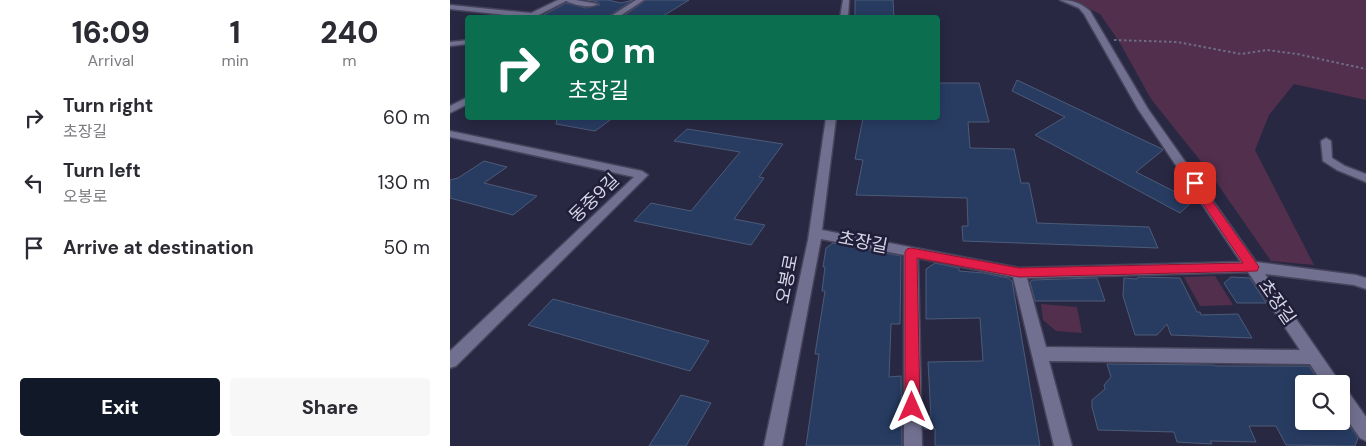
<!DOCTYPE html>
<html lang="en">
<head>
<meta charset="utf-8">
<style>
  :root { --surface:#fff; --page:#f7f7f7; --text:#2b2b33; --muted:#7c7c81; --accent:#111827 }
  body { margin:0; font-family:"DM Sans","Noto Sans KR",sans-serif; background:var(--page); color:var(--text); height:100vh; display:flex; flex-direction:column; font-size:19px; white-space:nowrap }
  * { box-sizing:border-box; margin:0 }
  p { font-size:16px; color:var(--muted) }
  .icon { flex:none; width:28px; height:28px; fill:none; stroke:currentColor; stroke-width:2; stroke-linecap:round; stroke-linejoin:round }
  .map { position:relative; flex:1; overflow:hidden }
  .details { display:flex; flex-direction:column; background:var(--surface); width:450px }
  .details>* { flex:none }
  .top-card { position:absolute; left:15px; top:15px; width:475px; height:105px; border-radius:5px; box-shadow:0 2px 12px #0003; background:#0b6e4f; color:#fff; overflow:hidden }
  .buttons { position:absolute; left:845px; top:375px; display:grid; gap:10px }
  .buttons a { display:grid; place-items:center; width:55px; height:55px; border-radius:5px; background:var(--surface); box-shadow:0 2px 12px #0003; font-size:25px }
  .pin { position:absolute; display:grid; place-items:center; width:42px; height:42px; color:#fff; margin:-21px; border-radius:10px; box-shadow:0 2px 8px #0006 }
  .me { position:absolute; width:55px; margin:-28px; rotate:0deg; stroke-linejoin:round; filter:drop-shadow(0 0 4px #0008) }
  .turn { display:flex; align-items:center; gap:18px; height:105px; padding:0 20px; font-size:22px }
  .turn .icon { width:65px; height:65px; stroke-width:2.5 }
  .turn b { display:block; font-size:35px; line-height:42px }
  .eta { display:flex; justify-content:space-evenly; align-items:center; height:85px; text-align:center }
  .eta b { font-size:30px; font-weight:800; line-height:35px }
  .cta { display:flex; gap:10px; margin-top:auto; padding:10px 20px }
  .cta a { flex:1; height:58px; border-radius:5px; background:var(--accent); color:#fff; font-size:20px; font-weight:800; line-height:58px; text-align:center }
  .cta a+a { background:var(--page); color:var(--text) }
  ul { padding:0; list-style:none }
  li { display:flex; align-items:center; gap:15px; height:65px; padding:0 20px }
  li div { flex:1 }
  li b { display:block; font-size:19px }
  li em { font-style:normal }
  main { display:flex; flex:1; min-height:0 }
  .map>svg:first-child { display:block }
  .green { fill:#522f4d }
  .building { fill:#283c62; stroke:#4c5b77 }
  .lines { fill:none; stroke-linecap:round; stroke-linejoin:round }
  .minor-casing { stroke:#46435b; stroke-width:3 }
  .path { stroke:#6d6c84; stroke-width:2; stroke-dasharray:2.5 2.5; stroke-linecap:butt }
  .minor { fill:#717090; fill-rule:evenodd }
  .route { fill:#e11d48; stroke:#92132f }
  .labels { text-anchor:middle; dominant-baseline:central; stroke-width:5; stroke-linejoin:round; paint-order:stroke }
  .street-label { font-size:18px; fill:#d6d6e8; stroke:#201e39 }
</style>
</head>
<body>
<main>
<section class="details">
<div class="eta">
<div><b>16:09</b><p>Arrival</p></div>
<div><b>1</b><p>min</p></div>
<div><b>240</b><p>m</p></div>
</div>
<ul>
<li><svg class="icon" aria-label="right" viewBox="0 0 24 24"><path d="M7 20v-9h11M14 6l5 5-5 5"/></svg><div><b>Turn right</b><p>초장길</p></div><em>60 m</em></li>
<li><svg class="icon" aria-label="left" viewBox="0 0 24 24"><path d="M17 20v-9H6M10 6l-5 5 5 5"/></svg><div><b>Turn left</b><p>오봉로</p></div><em>130 m</em></li>
<li><svg class="icon" aria-label="arrive" viewBox="0 0 24 24"><path d="M6 21V4h12l-3 4 3 4H6"/></svg><div><b>Arrive at destination</b></div><em>50 m</em></li>
</ul>
<div class="cta"><a>Exit</a><a>Share</a></div>
</section>
<div class="map">
<svg width="916" height="446" viewBox="0 0 916 446">
  <rect width="100%" height="100%" fill="#292843"/>
  <!-- green -->
  <path class="green" d="M622,0h294v100l-72,-16 -25,31 -14,35 59,115 -43,-4 -64,-92 -56,-70 -31,-56 -20,-29z
    M765,276l18,29 -33,1 -16,-29z
    M591,304l36,3 5,26 -26,-2 -13,-11z"/>
  <!-- building -->
  <path class="building" d="M136,0h22l13,3 12,-3 -27,18h-68l28,-15 20,5 14,-3 -2,-3z
    M196,0h43l-29,18h-39z
    M405,0h38l1,18h-39z
    M567,80l145,69 1,1 -27,22 57,29 -13,12 -145,-78 30,-18 -53,-26z
    M488,83h41l10,39h-21l2,26 44,1 7,34h8l8,40 112,4 9,21 -195,-7 -1,-15h6l-1,-28 -111,-3 7,-35 -8,-1 8,-41h75z
    M107,118h56l-18,13 -39,-7z
    M237,129l96,15 -24,33 5,1 -30,41 31,6 -14,20 -117,-24 17,-18 40,8 49,-59 -66,-11z
    M34,161l23,6 -23,16 53,13 -24,19 -63,-17v-18l8,-2z
    M383,243l68,13 -1,68h-9l-2,53 12,-1 1,70h-96l13,-92h-4l10,-63h-3l3,-24h-2l3,-19z
    M485,263l24,5v3l25,2 24,5 4,3 28,165h-105v-17h-11l-1,-12h8l-3,-55 55,-1 -3,-43 -54,1v-50z
    M688,277l42,1 17,34h3l1,3 37,-1 14,24 -81,-3 -4,-11 -10,11h-22l-12,-39 1,-18 13,1z
    M781,277l19,1 16,25h-29l-13,-20z
    M643,278h4l8,23h-70l-5,-19 2,-2z
    M103,299l156,42 -19,30 -162,-46z
    M657,364l107,1 1,1h94l12,18h-17v37h42l12,17 -3,8 -69,-1 -10,-19h-27l7,16 -46,-1 2,3 -35,-2 -3,-10 -76,-2 -6,-23v-7l13,-11 -1,-4 7,-8z
    M231,395l30,8 -25,43h-37z"/>
  <g class="lines">
    <!-- minor casing -->
    <g class="minor-casing">
      <path id="minor" d="M108,0h18l22,4c-8,5 -24,1 -32,-3l-33,17 -83,-9v-4l81,8z
        M186,0h8l-27,18h-9z
        M393,0h6l-1,18h-8z
        M610,0c12,0 21,3 30,11l58,98 108,153 100,13 10,3v11l-12,-4 -89,-11 76,110h-18l-13,-20 -261,-3 23,85h-18l-41,-169 -95,-19 4,188h-18v-191l-83,-16 -39,207h-18l44,-206 18,-122h10l-14,112 197,38 222,-6 -103,-153 -54,-95 -5,-6zM798,272l52,78 -254,-3 -19,-69z
        M18,40v4l-18,2v-4z
        M18,97v7l-18,9v-7z
        M0,131l192,40 6,4 -192,191 -6,2v-17l184,-174 -184,-40z
        M876,138l5,3 1,17 13,8 21,8v8l-29,-12 -14,-9 -2,-20z
        M891,388l6,2 19,27v24l-6,-3 -19,-27z"/>
    </g>
    <!-- path -->
    <path class="path" d="M664,40l63,2 64,12 26,-4 30,4 69,15"/>
    <!-- minor -->
    <use href="#minor" class="minor"/>
  </g>
  <!-- route -->
  <path class="route" d="M745,180l3,1 59,83 2,3 -2,4 -238,6 -102,-19 3,149 -2,6 -6,2 -5,-2 -2,-6v-155l2,-3 4,-1 108,20 224,-5 -54,-80z"/>
  <g class="labels">
    <!-- street labels -->
    <g class="street-label">
      <text transform="translate(144 198) rotate(-44)">동중9길</text>
      <text transform="translate(413 242) rotate(11)">초장길</text>
      <text transform="translate(337 279) rotate(-79)">오봉로</text>
      <text transform="translate(827 302) rotate(55)">초장길</text>
    </g>
  </g>
</svg>
<div class="buttons">
<a><svg class="icon" aria-label="search" viewBox="0 0 24 24"><circle cx="10" cy="10" r="6"/><path d="M15 15l6 6"/></svg></a>
</div>
<div class="pin" style="left:745px;top:183px;background:#d93025"><svg class="icon" aria-label="arrive" viewBox="0 0 24 24"><path d="M6 21V4h12l-3 4 3 4H6"/></svg></div>
<svg class="me" style="left:462px;top:407px" viewBox="-20 -20 40 40"><path d="M0-17L14 15 0 8-14 15z" fill="#e11d48" stroke="#fff" stroke-width="4"/></svg>
<div class="top-card">
<div class="turn"><svg class="icon" aria-label="right" viewBox="0 0 24 24"><path d="M7 20v-9h11M14 6l5 5-5 5"/></svg><div><b>60 m</b>초장길</div></div>
</div>
</div>
</main>
</body>
</html>
